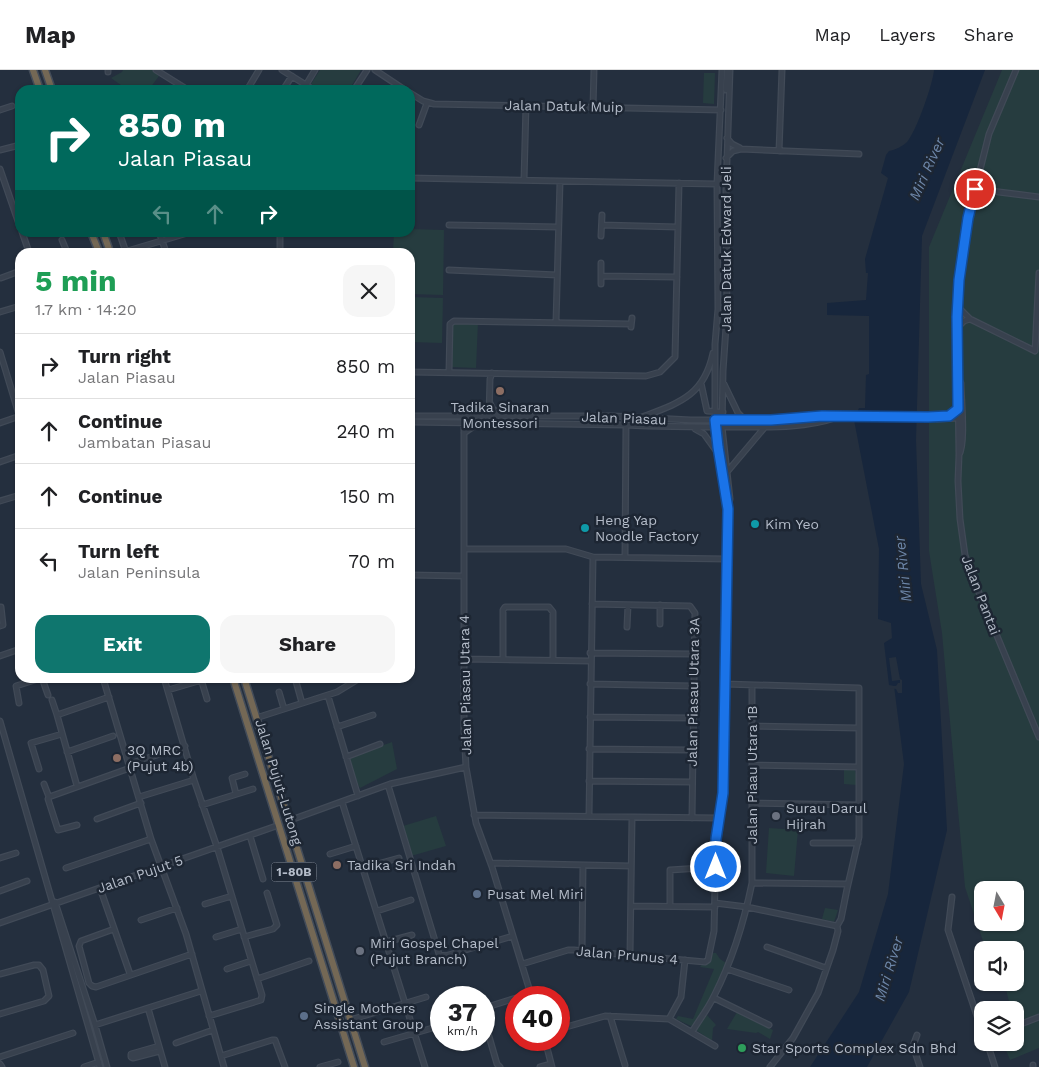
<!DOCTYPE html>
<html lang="en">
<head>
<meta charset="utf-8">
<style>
  :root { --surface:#fff; --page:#f6f6f6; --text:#202124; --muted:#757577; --line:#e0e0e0; --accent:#0f766e }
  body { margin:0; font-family:"Work Sans",sans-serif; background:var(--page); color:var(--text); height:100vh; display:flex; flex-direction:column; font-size:19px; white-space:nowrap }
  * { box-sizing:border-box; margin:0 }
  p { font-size:16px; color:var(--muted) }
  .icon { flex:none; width:28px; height:28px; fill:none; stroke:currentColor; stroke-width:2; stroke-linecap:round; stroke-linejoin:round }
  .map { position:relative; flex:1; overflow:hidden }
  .drawer { position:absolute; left:15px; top:178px; width:400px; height:435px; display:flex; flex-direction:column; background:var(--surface); border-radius:15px; box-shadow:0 1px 4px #0004 }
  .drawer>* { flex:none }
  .hud { position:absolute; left:15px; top:15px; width:400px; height:152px; border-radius:15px; box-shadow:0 1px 4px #0004; background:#00695c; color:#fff; overflow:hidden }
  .needle { width:32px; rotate:170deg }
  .buttons { position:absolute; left:974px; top:811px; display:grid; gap:10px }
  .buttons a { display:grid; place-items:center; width:50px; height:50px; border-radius:10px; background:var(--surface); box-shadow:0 1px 4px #0004; font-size:25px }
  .speed { position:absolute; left:430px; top:916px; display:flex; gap:10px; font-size:25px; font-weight:700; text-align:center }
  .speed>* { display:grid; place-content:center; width:65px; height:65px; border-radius:50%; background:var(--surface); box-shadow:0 1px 4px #0004; line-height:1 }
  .speed small { font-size:12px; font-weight:400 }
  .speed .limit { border:8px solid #d22; background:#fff; color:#111 }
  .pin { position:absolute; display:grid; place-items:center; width:42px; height:42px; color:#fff; margin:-21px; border:2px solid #fff; border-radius:50%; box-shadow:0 1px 5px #0007 }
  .me { position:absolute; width:55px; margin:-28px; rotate:0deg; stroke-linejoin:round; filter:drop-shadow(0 0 4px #0008) }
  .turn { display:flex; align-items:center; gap:18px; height:105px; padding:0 20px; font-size:22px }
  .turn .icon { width:65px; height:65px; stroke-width:2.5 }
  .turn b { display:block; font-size:35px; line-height:42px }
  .lanes { display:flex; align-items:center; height:48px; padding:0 20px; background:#0003; justify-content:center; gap:25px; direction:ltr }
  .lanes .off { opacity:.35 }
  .round { display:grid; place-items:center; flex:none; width:52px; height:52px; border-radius:15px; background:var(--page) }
  .overview { display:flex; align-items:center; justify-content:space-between; height:85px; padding:0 20px }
  h1 { font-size:30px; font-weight:700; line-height:38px; color:#1e9e55 }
  .primary-button { display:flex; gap:10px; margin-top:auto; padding:10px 20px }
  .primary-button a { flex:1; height:58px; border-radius:15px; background:var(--accent); color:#fff; font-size:20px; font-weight:700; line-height:58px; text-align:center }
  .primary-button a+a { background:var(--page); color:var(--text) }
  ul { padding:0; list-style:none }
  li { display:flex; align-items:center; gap:15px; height:65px; padding:0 20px; border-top:1px solid var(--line) }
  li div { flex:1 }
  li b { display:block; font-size:19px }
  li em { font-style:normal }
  header { display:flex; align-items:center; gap:30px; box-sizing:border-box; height:70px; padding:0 25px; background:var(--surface); border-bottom:1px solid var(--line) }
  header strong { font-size:24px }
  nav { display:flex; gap:28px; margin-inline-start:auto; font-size:18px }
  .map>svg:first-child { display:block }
  .green { fill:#263c3f; fill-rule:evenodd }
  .water { fill:#17263c }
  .pier { fill:#242f3e }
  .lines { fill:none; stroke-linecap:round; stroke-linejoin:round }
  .minor-casing { stroke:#414a57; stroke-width:7 }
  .highway-casing { stroke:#434c59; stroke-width:9 }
  .minor { stroke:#38414e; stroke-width:4.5 }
  .highway { stroke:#746855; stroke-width:6 }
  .route-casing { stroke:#114b97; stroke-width:12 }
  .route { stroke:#1a73e8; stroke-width:9 }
  .education-dot { fill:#8d6e63; stroke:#1d2633; stroke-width:2 }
  .culture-dot { fill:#0f9aa8; stroke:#1d2633; stroke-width:2 }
  .worship-dot { fill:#6b7280; stroke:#1d2633; stroke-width:2 }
  .service-dot { fill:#5c6f8a; stroke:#1d2633; stroke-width:2 }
  .leisure-dot { fill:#2e9e5b; stroke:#1d2633; stroke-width:2 }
  .labels { text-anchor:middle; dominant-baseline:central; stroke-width:5; stroke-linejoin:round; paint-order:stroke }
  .shield { fill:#1d2633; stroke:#878f9c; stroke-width:1 }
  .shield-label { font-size:12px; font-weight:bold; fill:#b4bcc9 }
  .street-label { font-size:14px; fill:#b4bcc9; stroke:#1d2633 }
  .poi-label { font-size:14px; fill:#b4bcc9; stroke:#1d2633; text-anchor:start }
  .water-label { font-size:15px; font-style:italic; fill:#6d86a8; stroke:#1d2633 }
</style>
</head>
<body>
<header>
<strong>Map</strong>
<nav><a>Map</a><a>Layers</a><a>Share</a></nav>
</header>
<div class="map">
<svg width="1039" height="997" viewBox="0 0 1039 997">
  <rect width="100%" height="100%" fill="#242f3e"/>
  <!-- green -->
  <path class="green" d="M123,0h29l7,6 -9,12 -22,-3 -3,3 -14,-10 11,-6z
    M320,0h41l-12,20h-27l-11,-6z
    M1002,0h37v978l-29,12 -7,-17 12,-1v-32h-4l-6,-25 -6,2 -2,-4 18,-1v-32h-29l-21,-63 -23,-254 -13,-82v-304zM982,820h33v32h-33z
    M704,3h11l-1,31 -11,-1z
    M410,159l34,1 -1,65 -33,-1v-42h-17l1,-19 16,-1z
    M410,227l33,1 -1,45 -32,-1z
    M452,251h26l-2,47 -25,-1z
    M392,672l5,27 -37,19 -5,-10 -7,-20z
    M844,697l10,1 3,9v8l-13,-1z
    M436,746l10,30 -35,10 -8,-30z
    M769,758l29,2 -4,46 -28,-3z
    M825,838l13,2 -4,12 -12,-3z
    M711,883h5l4,6 6,4 -15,36 -17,26 -3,1 -15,-7 2,-3 15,3 21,-50 -14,-2z
    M737,942l36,18 -3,9 -12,-7 -2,1 -29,-4z
    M707,945l9,10 -3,3 -1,13 -16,-11z"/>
  <!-- water -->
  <path class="water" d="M934,0h51l-63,166 -6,204 5,144 16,66 10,180 -38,162 -42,75h-57l49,-75 29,-98 16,-130 -10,-78 -5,-1 -5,-42 8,-5 -1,-15 -13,-4 1,-70 -25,-129 5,-12h6l1,-33 3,-1v-58l-42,-1v-12l39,-3 2,-27h-2l-1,-14 23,-81 -7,-5 5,-18 3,-4c6,-1 14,-5 18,-9 9,-10 26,-58 27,-72z"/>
  <!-- pier -->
  <path class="pier" d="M896,587l4,22 2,1v13h-4l-2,-4 -6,-1v-2h6l2,-3h2v-3l-8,1 -3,-23z"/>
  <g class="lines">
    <!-- minor casing -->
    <g class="minor-casing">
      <path id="minor" d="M108,0v2
        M156,0l32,20
        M282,0l32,20
        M375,0l30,20
        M722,0l-5,114 1,125 -3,35v68l3,35 10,61
        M1016,0l-27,64 -21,84 -6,37 -5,62 2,138 -1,26 2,38 5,36 10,28 64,154
        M306,15l9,-15
        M247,20l12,-20
        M283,20l9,-14
        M354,20l13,-20
        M726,20l1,-20
        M410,23l13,8 11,3 287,6
        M593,37l1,-37
        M0,40l12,-4
        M419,55l8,-22
        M727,68l5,6 8,4
        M0,80l20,-5
        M779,81l3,-81
        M726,88l7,-7 8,-2 118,5
        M0,99l20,58
        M410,108l307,6 8,-11
        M524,110l2,-75
        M975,119l64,8
        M449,155l109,2
        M602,155l76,2
        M22,162l7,20
        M119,162l7,20
        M159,162l7,20
        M601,166l1,-21
        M62,170l5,12
        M124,182l67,-20
        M280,182v-20
        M449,200l108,5
        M601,206l76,1
        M1,208l19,-7
        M601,214v-21
        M958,237l12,12 65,32 4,-78
        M0,242l20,-6
        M556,252l4,-140
        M631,257l1,-9
        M957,258l7,-7 6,-2
        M0,282l20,66
        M410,302l236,4 14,-4 15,-15 4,-174
        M449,302l1,-48 4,-3 177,3
        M959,309l2,4c0,15 5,60 -2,72
        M701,313l6,28 16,1
        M724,314l14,29 7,7
        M490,333l3,6 10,7
        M410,346h203l78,4h80l51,-4 100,1 40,-2
        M476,346l13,-9
        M489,346l1,-37 2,-6
        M623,346l3,9 -1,132
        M642,347c37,-14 62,-21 71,-64
        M938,349l22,-1
        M410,352l216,3c38,2 76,2 114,2 31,0 65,1 95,-9
        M0,353l20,-7
        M464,353v306l2,38 10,56 16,44 40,131
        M695,359l9,5 13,18
        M464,363l13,-9
        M0,392l20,-7
        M727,402l38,-45
        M0,431l20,-6
        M464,479h102l27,8 134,2
        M410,505l54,1
        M592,534l98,2 5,7 -3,205
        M660,554v-19
        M0,556l3,-1 -2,-18
        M627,557l1,-22
        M590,583l104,1
        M0,586l20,-7
        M464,589l126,2
        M503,589v-49l2,-3h44l4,5v48
        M42,608l6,17
        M103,608l48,161 35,95 38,133
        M164,608l30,102 23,67 45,148 -1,5 -52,16
        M295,608l7,25
        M201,609l6,20
        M590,614l103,2
        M725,614l134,4v149l-12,52 -6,30 -4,7 1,5 -5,19 -15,43 -25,45 -23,29
        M168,620l34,-10
        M279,622l5,17
        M328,626l30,100
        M52,630l5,15
        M19,633l-3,-17 25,-8
        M590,647l103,1
        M256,648l81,-26 23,-14
        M0,651l100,346
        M753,656l106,2
        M337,657l36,-12
        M589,679l103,1
        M67,682l46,-16
        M346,687l34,-13
        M129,694l56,-18
        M753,695l106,2
        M39,699l-8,-26 31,-9
        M589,711l103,1
        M44,714l5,13
        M388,715l51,169 6,2 68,-20
        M77,716l-20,-71 52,-18
        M236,724l-4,-16 13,-4
        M139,727l55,-17
        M342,732l83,265
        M753,733l106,2
        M202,735l51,-16
        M474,745l245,3
        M589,746l4,-259
        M97,749l44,-16
        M288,751l102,-37 76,-17
        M77,755l-19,5 -10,-31 1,-2 81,-29
        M250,766l13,43
        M813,773h45
        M330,784l26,-8
        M0,788l16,-5
        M491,793l140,3
        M66,798l85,-29
        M363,798l36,-10
        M752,813l96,1
        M100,818l30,86
        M0,821l27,-10
        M952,827l-4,33 34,101
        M55,832l40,123 12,42
        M715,833l32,4 90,19
        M205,834l27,-8
        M631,836l84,1
        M670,836v-36l46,-3
        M377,841l34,-11
        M141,850l36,-12
        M0,853l279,-98
        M114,859l-33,12 -2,5 10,37 3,3 4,1 96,-33
        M216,867l26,-8
        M244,867l29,-8 4,-4 -10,-32
        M386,872l26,-7
        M767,877l59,21
        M582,881l1,-86
        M630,885l2,-138
        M522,894l46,-14h6l131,12 3,-2 1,-5 5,-24 2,-92 7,-46 5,-284 2,-10 -8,-72 1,-56 4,-59 -1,-122 4,-120
        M227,899l24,-8
        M727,899l62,21
        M0,904l34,-9h5l4,5 6,26 -5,5 -44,13
        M257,909l52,-18
        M518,928l12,-5
        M714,928l55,27
        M148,938l17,59
        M484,938l32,-10
        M610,946l15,49
        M484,949l13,45 3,3
        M669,949l46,27
        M350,950l76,-23
        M1021,954l18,-7
        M95,955l106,-34
        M559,959l46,-13 64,3 12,-22 4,-37
        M692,962c7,-12 16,-23 22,-36 18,-35 30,-74 38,-113v-198
        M917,965l-4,11 7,21
        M545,970l7,27
        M384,972l52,-15
        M987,972l8,25
        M176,973l37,-13
        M159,976l-28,8v3l2,1 27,-7
        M221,986l51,-16h3l10,27
        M0,987l73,-24
        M0,994l2,3
        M1033,995v2
        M84,997l15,-5
        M320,997l18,-5
        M540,997l11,-3"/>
    </g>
    <!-- highway casing -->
    <g class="highway-casing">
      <path id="highway" d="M33,0l7,20
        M45,0l7,20
        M91,162l8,20
        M103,162l7,20
        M233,608l121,389
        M244,608l121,389"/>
    </g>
    <!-- minor -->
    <use href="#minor" class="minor"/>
    <!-- highway -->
    <use href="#highway" class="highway"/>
  </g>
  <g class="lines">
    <!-- route casing -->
    <g class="route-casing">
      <path id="route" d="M716,797v-28l7,-46 5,-284 -10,-62 -3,-27h56l51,-4 106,1 21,-1 9,-7 -1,-92 2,-37 9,-62 7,-29"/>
    </g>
    <!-- route -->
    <use href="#route" class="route"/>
  </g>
  <!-- markers -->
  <g class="education-dot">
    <circle cx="500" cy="321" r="5"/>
    <circle cx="117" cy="688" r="5"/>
    <circle cx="337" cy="795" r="5"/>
  </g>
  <g class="culture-dot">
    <circle cx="755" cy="454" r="5"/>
    <circle cx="585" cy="458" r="5"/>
  </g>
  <g class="worship-dot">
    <circle cx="776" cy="746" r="5"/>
    <circle cx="360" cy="881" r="5"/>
  </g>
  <g class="service-dot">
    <circle cx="477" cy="824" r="5"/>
    <circle cx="304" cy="946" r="5"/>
  </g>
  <circle class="leisure-dot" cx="742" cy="978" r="5"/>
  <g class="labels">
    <!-- shield labels -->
    <rect class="shield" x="271.5" y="792.5" width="45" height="19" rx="4"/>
    <g class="shield-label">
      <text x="294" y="802">1-80B</text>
    </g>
    <!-- street labels -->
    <g class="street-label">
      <text transform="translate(564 36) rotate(1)">Jalan Datuk Muip</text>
      <text transform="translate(726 179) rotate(-90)">Jalan Datuk Edward Jeli</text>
      <text transform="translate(624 348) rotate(2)">Jalan Piasau</text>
      <text transform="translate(981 525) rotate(69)">Jalan Pantai</text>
      <text transform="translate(465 615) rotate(-91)">Jalan Piasau Utara 4</text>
      <text transform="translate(693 622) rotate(-89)">Jalan Piasau Utara 3A</text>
      <text transform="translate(752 705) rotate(-90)">Jalan Piaau Utara 1B</text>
      <text transform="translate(279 712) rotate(73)">Jalan Pujut-Lutong</text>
      <text transform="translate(140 804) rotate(-19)">Jalan Pujut 5</text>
      <text transform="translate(627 885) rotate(5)">Jalan Prunus 4</text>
    </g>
    <!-- poi labels -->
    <g class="poi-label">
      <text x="500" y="337" text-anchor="middle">Tadika Sinaran<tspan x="500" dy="16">Montessori</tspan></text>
      <text x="595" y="450">Heng Yap<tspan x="595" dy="16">Noodle Factory</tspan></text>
      <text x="765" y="454">Kim Yeo</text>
      <text x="127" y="680">3Q MRC<tspan x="127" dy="16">(Pujut 4b)</tspan></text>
      <text x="786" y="738">Surau Darul<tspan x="786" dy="16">Hijrah</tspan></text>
      <text x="347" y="795">Tadika Sri Indah</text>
      <text x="487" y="824">Pusat Mel Miri</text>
      <text x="370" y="873">Miri Gospel Chapel<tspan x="370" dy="16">(Pujut Branch)</tspan></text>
      <text x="314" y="938">Single Mothers<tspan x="314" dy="16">Assistant Group</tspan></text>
      <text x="752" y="978">Star Sports Complex Sdn Bhd</text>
    </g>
    <!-- water labels -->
    <g class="water-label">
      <text transform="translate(927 99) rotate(-66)">Miri River</text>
      <text transform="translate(903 499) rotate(-96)">Miri River</text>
      <text transform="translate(889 899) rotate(-73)">Miri River</text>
    </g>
  </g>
</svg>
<div class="buttons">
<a><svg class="needle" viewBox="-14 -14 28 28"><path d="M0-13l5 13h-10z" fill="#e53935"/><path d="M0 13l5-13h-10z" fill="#757577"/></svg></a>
<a><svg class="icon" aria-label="sound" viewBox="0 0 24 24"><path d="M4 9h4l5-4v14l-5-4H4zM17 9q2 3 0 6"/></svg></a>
<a><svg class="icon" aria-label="layers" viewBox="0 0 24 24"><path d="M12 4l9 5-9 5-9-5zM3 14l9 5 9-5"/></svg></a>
</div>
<div class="speed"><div>37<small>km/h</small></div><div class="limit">40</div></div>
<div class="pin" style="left:975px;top:119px;background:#d93025"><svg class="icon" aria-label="arrive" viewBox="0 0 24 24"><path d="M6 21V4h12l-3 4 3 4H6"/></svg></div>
<svg class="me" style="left:716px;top:797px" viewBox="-20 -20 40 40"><circle r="17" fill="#1a73e8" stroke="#fff" stroke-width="3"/><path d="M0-11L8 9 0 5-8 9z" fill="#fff"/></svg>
<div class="hud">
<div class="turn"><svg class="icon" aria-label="right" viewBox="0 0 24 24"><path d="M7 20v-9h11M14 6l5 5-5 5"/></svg><div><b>850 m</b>Jalan Piasau</div></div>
<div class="lanes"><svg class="icon off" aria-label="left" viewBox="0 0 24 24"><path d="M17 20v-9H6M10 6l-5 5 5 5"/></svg><svg class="icon off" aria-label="ahead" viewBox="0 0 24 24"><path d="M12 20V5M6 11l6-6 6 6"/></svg><svg class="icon" aria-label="right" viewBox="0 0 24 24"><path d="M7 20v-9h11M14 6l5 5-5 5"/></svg></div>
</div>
<section class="drawer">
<div class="overview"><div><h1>5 min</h1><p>1.7 km · 14:20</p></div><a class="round"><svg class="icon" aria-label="close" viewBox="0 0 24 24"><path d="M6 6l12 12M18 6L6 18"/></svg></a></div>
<ul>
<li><svg class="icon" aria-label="right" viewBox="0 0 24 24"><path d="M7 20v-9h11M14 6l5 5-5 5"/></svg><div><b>Turn right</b><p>Jalan Piasau</p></div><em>850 m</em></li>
<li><svg class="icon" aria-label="ahead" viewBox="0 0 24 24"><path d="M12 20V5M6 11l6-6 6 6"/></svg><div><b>Continue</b><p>Jambatan Piasau</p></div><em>240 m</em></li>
<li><svg class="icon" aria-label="ahead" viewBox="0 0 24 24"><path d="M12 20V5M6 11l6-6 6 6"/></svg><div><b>Continue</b></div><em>150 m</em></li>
<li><svg class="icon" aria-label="left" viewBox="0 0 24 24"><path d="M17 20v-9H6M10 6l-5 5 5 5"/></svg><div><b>Turn left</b><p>Jalan Peninsula</p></div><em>70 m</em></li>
</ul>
<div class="primary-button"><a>Exit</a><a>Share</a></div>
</section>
</div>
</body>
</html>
